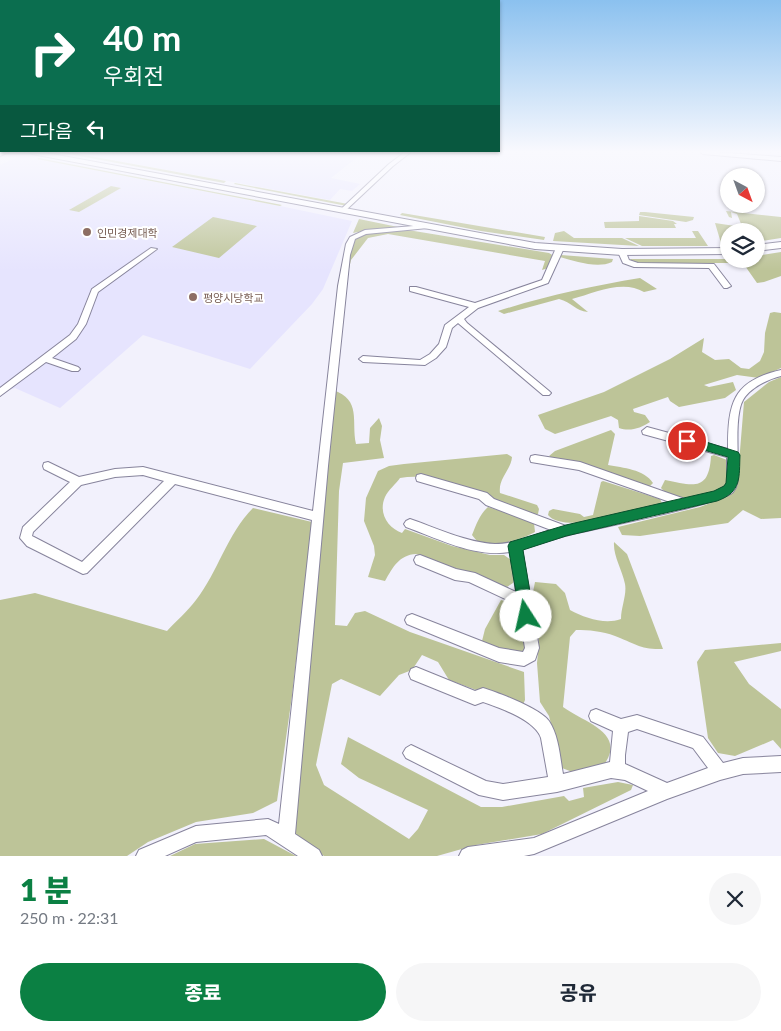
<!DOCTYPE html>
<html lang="ko">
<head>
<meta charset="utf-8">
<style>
  :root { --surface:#fff; --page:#f6f6f7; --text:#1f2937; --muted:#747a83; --accent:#0b8043 }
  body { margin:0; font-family:Lato,"Noto Sans KR",sans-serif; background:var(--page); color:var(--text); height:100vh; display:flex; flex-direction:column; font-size:19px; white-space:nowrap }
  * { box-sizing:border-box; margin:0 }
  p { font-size:16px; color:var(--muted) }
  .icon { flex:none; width:28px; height:28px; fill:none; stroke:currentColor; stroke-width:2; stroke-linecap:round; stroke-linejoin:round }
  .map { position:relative; height:856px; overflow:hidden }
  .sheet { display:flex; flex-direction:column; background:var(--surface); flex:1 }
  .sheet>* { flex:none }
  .guide { position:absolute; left:0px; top:0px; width:500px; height:152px; box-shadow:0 1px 4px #0004; background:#0b6e4f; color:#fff; overflow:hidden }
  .needle { width:32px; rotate:139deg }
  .controls { position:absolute; left:720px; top:168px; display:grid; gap:10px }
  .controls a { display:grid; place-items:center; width:45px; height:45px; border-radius:50%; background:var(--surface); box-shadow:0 1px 4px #0004; font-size:25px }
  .pin { position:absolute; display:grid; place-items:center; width:42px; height:42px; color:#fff; margin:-21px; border:2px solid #fff; border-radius:50%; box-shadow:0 1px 5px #0007 }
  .me { position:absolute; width:55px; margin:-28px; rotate:350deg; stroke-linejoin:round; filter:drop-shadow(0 0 4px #0008) }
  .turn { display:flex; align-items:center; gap:18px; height:105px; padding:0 20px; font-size:22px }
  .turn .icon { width:65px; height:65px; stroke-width:2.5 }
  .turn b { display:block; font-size:35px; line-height:42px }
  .then { display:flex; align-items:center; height:48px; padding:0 20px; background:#0003; gap:10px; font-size:19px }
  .round { display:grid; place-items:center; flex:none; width:52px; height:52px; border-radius:26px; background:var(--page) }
  .overview { display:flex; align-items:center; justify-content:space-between; height:85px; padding:0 20px }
  h1 { font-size:30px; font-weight:800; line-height:38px; color:var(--accent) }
  .cta { display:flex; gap:10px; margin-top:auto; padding:10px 20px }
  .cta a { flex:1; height:58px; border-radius:30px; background:var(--accent); color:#fff; font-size:20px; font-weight:800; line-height:58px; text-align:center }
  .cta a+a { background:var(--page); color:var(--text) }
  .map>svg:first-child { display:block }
  .built { fill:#e6e4fe }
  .green { fill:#bdc498 }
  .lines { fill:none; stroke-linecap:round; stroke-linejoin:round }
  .street-casing { stroke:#87849c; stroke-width:2 }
  .secondary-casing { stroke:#87849c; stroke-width:2 }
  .primary-casing { stroke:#87849c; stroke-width:3 }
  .street { fill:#fff; fill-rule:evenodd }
  .secondary { fill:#fff; fill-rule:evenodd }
  .primary { fill:#fff; fill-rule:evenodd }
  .route { fill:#0b8043; stroke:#07532c }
  .education-dot { fill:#8d6e63; stroke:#fff; stroke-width:2 }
  .labels { text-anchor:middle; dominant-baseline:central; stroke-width:4; stroke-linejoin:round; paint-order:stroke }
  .far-education-label { font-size:11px; fill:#785e54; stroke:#fff; text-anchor:start }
</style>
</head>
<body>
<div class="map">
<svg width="781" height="856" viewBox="0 0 781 856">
  <rect width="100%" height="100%" fill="#f2f1fc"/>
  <!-- built -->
  <path class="built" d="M71,152h293l-33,26 29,6 -8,7 -12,-2 -10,11z
    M20,156l260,50 72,15 -29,68 -11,15 -62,65 -107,-34 -83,73 -45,-20 -15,5v-228z"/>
  <!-- green -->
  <path class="green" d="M58,152h10l158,29 -2,2z
    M39,158l243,47 -2,1 -243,-47z
    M235,183l113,21 -1,2 -113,-22z
    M111,186l10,2 -42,24 -10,-2z
    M726,211l55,6v21l-25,4v-11h-27v13l-8,-1 -6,-20 20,3 2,5h7l-7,-17 -6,-2 1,6 -3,-1z
    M645,212l49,5 -1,3 -7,2 -47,-7 1,-3z
    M402,213l143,24 -1,3 -63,-9 -81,-16z
    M639,216l34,5 4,3h-3l2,4h-71l-1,-6 35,-1z
    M213,217l44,9 -38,32 -47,-11z
    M359,219l44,9 -30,1 -20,4z
    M408,230l141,23 5,3 -6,12 -6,2 3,-9 -157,-27 -20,4 -17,22 -4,17c1,-9 0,-27 5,-35 7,-13 42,-11 56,-12z
    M564,231l10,7h48l17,8 -86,-5 2,-8z
    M692,231h6l10,15h-66l-17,-8h71z
    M781,252v24l-17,6 -7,1 -14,-20h-101l-13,-2 2,-2h125v-3z
    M561,255l52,4 -1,3c-15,7 -37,-1 -52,-5z
    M640,278l17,11 -13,3c-21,-13 -50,1 -72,7l16,13c-13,-1 -16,-10 -29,-13l-55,15 -6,-3c47,-15 94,-25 142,-33z
    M774,312l7,1v55l-22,10 -22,-3 -33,10 5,2 24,-5 3,8 -11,8 -46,9 -9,-6 -2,-4 -35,12 1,3 11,3 5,7c-9,6 -20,10 -31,6l-1,-8 -7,-4 -56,18 -10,-5 -7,-14 66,-23 66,-33 34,-21 -2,14 13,8 14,-1 12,9 8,1 11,-8 4,-9 1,-19 5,-20z
    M781,377v141l-20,1 -18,-9 -15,13 -88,13 -18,-1 -4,-8 82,-20 21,-8 16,-12 7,-85 25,-20z
    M333,390c29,10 18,31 23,54l13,-1 1,-15 9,-10 3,8 -2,14 4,18 -41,5 -4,28 -4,134 12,1 8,-13 10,-2 45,21 114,40 1,28 -3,7 -73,-27 -11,-18 -16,-7 -10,15 -13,5 -19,21 -39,-17 -9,5 -16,81 8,20 85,54 9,-10 10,-19 -69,-32 -18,-14 7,-27 133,70h21l62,-11 5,5 15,-4 -1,-9 35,-6 15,3 -2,5 -89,44 -66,11 -39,11h-113l-33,-22z
    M611,430l4,4 -7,31c15,3 36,4 45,18l-3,3 -96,-26 -5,-4 6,-5z
    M507,454l5,3c-1,13 -14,21 -12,36l37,12 2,4 -1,5c-15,4 -56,-22 -73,-27 -20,-7 -44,-13 -65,-9 -4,6 -12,12 -15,19 -7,16 3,31 17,36l3,-4 47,17 38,9h14l7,5 4,16 -2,7 -6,4 -12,-4 -79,-29c-17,1 -23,13 -31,27l-17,-4 7,-22 -1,-9 -10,-25 2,-23 12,-27 11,-5 15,-2z
    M714,455l13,5c0,8 3,21 -3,28 -12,12 -53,14 -63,0l4,-8c27,5 44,13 46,-24z
    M603,481l57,18 2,4 -2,3c-23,5 -95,29 -112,9l1,-4 4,-2 27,5 4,3 9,-2 8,-33z
    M488,507l38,12 8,4 1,9c-10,6 -39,15 -50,13 -6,-1 -10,-6 -13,-10 4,-10 8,-21 16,-28z
    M253,508l59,14 -20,174 -15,105 -24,12 -57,9 -48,20 -21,14h-127v-256l35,-7 132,38c9,-10 21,-20 29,-31 22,-28 31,-66 57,-92z
    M614,542l13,12 36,95c-22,1 -29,-6 -48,-13 -13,-5 -26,-6 -39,-6l-6,7 -7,70c22,16 65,26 40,59l-28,7 -13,-5 -13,-52 -9,-14 -3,-39 2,-21 -7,-45 3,-15 21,2 9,9 5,17c15,8 35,15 51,9 0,-12 6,-24 4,-35 -3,-15 -12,-28 -11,-42z
    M501,600l20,6 5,33 -2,12 -7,4 -30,-9 -5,-5 3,-12z
    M781,643v8l-47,11 15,22 32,25v40l-8,-9 -38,16 -17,-3 -10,-15 -11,-76 8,-12z
    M264,839l32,17h-126l25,-12z"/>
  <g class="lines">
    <!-- street casing -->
    <g class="street-casing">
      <path id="street" d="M405,152h6l-18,14 -49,46h-4v-2l49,-46z
        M700,152h16l65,5v4l-78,-7z
        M426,225l3,2 -1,1 -62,6 -11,5 -5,16 -22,211 -33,368 24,16 3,6h-24l-32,-21 -70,7 -31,14h-29l3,-6 57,-24 72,-7 11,5 33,-304 -137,-36 -88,89 -4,1 -56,-28 -7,-8 3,-11 47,-45 -26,-13 -1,-3 1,-3 4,-1 31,15 36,-8 28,-2 170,44 25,-225 8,-42 4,-7 15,-7zM143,475l21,6 -82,81 -50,-26 1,-4 48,-47 34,-8z
        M560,246l4,2 -16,35 -70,25 -14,11 3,4 82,68 2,2 -2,2h-6l-85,-72 -6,5 -6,19 -10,11 -11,7 -62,-3 -4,-3 4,-3 57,4 10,-6 9,-10 6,-19 24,-18 -59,-16v-4h6l59,16 67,-23 14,-32z
        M151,248l6,1 -59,43 -12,32 -10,15 -24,19 26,9 2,2 -2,2h-6l-26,-9 -46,34v-8l70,-53 8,-11 14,-35z
        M619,250h6l4,10 9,3 76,1 17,22 -4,2h-3l-15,-20 -75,-1 -11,-4 -5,-11z
        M781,370v6c-13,3 -31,12 -38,24 -8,14 -5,50 -5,67 0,9 1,18 -5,25 -10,12 -140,37 -164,43 -16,4 -32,10 -47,14l17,99 -4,12 -11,6 -25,-4 -92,-38 -2,-4 2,-4 5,-2 87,34 24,4 2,-4 -7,-43 -49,-23 -14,-2 -39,-16 -2,-4 2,-4 4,-1 36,14 19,4 41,19 -6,-40c-35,6 -71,-13 -104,-25l-2,-3 2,-3 4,-2c26,9 58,24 85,25 19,0 39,-9 56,-14l-65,-25 -7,-6 -62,-18 -1,-3 1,-3 4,-1 66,19 7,6 72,27 104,-24 -91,-32 -48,-8 -1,-3 1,-3 4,-1 45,7 105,37 29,-7 10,-5 3,-4v-26l-84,-23 -1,-3 5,-4 81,22c0,-45 4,-68 53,-79z
        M416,667l59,24 8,-3c16,5 56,20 66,33 10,15 11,37 14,53l47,-12 3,-31 -22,-10 -2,-5 2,-5 5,-2 25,10 16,-4 66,22 20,26 20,-5 38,-2v16l-38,2 -23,6 -53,19 -133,55 -10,2h-65l3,-6 6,-3 66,-9 114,-47 -23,-11 -14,-2 -54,14 -54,8 -24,-5 -73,-37 -3,-5 3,-5 5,-3 75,36 17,3 45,-7 -7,-39c-6,-18 -41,-30 -58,-36l-8,3 -64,-26 -2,-5 2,-5zM637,729l56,19 15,20 -41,15 -42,-19v-9l3,-23z"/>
    </g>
    <!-- secondary casing -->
    <g class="secondary-casing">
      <path id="secondary" d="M29,152h12l494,91 87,6 107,-1v6l-107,1 -87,-6 -503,-95z
        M781,242v6l-25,3v-6z"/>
    </g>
    <!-- primary casing -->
    <g class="primary-casing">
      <path id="primary" d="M0,152h8l-8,4z"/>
    </g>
    <!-- street -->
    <use href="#street" class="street"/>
    <!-- secondary -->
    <use href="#secondary" class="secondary"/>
    <!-- primary -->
    <use href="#primary" class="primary"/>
  </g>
  <!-- sky -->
  <linearGradient id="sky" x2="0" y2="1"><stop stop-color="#8bc1ef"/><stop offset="0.56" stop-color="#f9f9fe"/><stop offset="1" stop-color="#f9f9fe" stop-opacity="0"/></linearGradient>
  <rect width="781" height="271" fill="url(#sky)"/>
  <!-- route -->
  <path class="route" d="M687,436l51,16 2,3c-1,22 2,37 -23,46l-151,35 -43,14 11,66 -2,5 -6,3 -5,-3 -13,-75 2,-4 56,-17 148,-34 10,-5 2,-3 2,-26 -45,-13 -2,-3 2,-3z"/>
  <!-- markers -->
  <g class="education-dot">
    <circle cx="87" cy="232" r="5"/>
    <circle cx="193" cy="297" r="5"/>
  </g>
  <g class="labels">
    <!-- far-education labels -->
    <g class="far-education-label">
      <text x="97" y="232">인민경제대학</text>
      <text x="203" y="297">평양시당학교</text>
    </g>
  </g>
</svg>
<div class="controls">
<a><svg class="needle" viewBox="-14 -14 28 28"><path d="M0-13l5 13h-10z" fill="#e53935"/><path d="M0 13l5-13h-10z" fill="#747a83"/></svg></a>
<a><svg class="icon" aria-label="layers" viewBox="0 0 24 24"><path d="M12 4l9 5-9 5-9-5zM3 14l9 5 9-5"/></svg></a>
</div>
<div class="pin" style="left:687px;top:441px;background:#d93025"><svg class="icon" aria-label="arrive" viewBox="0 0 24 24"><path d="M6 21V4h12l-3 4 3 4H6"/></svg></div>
<svg class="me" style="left:526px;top:616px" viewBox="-20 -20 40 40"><circle r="19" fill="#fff"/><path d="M0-13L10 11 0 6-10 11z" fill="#0b8043"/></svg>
<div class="guide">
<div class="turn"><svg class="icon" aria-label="right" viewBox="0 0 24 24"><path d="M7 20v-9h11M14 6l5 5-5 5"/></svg><div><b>40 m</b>우회전</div></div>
<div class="then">그다음<svg class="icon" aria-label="left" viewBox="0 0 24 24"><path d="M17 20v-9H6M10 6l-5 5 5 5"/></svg></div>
</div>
</div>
<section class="sheet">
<div class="overview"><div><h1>1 분</h1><p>250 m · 22:31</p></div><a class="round"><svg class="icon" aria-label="close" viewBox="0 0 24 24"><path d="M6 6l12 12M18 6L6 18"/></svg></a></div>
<div class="cta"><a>종료</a><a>공유</a></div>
</section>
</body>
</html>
